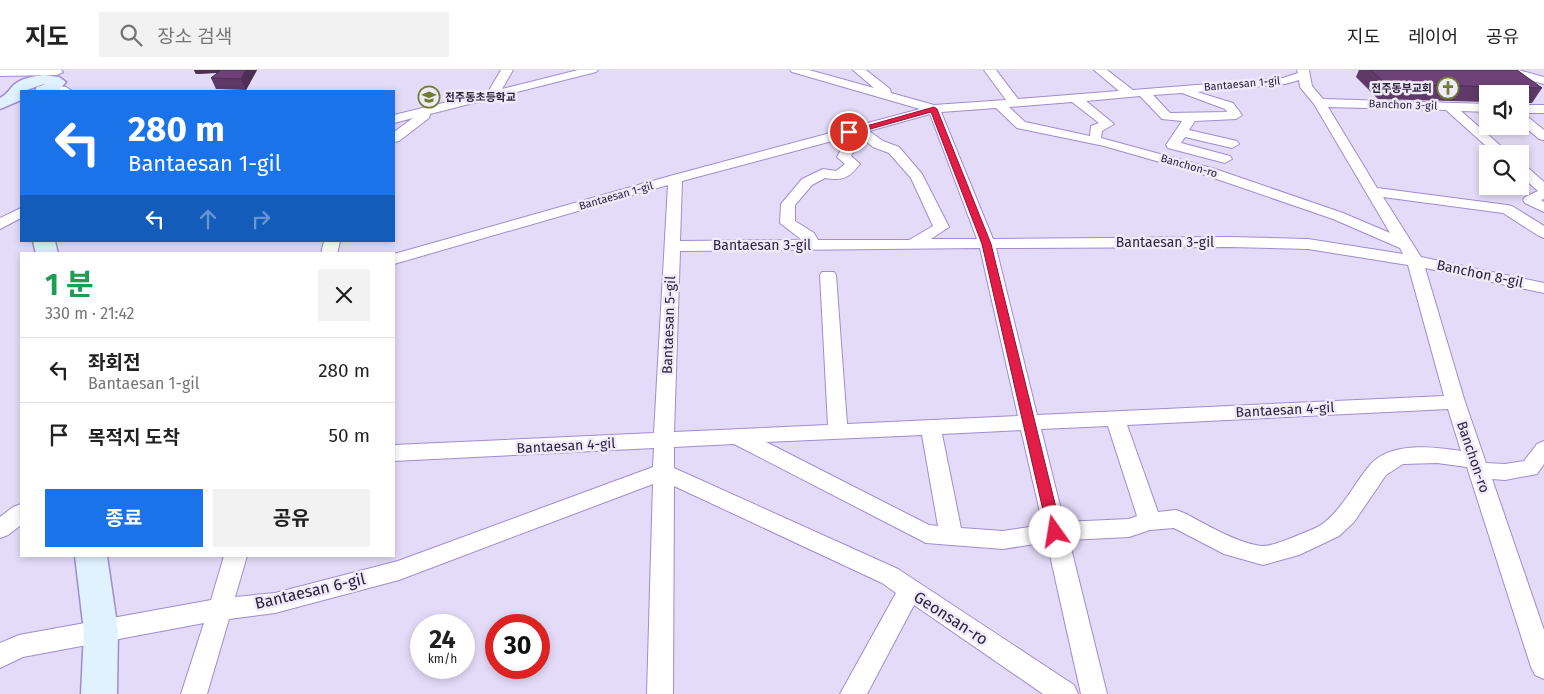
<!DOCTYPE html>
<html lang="ko">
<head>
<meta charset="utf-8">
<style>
  :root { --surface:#fff; --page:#f2f2f2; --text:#222; --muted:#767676; --line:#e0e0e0; --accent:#1a73e8 }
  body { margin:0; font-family:"Fira Sans","Noto Sans KR",sans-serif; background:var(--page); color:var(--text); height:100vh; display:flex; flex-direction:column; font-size:19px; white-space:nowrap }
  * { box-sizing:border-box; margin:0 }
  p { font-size:16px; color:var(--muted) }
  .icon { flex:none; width:28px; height:28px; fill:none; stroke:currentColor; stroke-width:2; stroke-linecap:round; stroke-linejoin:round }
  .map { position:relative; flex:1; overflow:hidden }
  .side { position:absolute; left:20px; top:182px; width:375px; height:305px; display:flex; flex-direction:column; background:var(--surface); border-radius:0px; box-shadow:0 2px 8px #0003 }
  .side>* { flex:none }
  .hud { position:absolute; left:20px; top:20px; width:375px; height:152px; border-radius:0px; box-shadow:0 2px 8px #0003; background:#1a73e8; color:#fff; overflow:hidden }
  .tools { position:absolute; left:1479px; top:15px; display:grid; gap:10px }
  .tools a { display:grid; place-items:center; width:50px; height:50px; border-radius:0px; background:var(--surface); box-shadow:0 2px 8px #0003; font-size:25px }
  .speed { position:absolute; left:410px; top:544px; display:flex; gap:10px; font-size:25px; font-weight:700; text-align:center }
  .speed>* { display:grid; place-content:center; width:65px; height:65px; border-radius:50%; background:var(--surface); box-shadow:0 2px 8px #0003; line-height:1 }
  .speed small { font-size:12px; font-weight:400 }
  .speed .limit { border:8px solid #d22; background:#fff; color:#111 }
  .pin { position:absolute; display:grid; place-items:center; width:42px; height:42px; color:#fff; margin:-21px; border:2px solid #fff; border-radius:50%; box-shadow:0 1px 5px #0007 }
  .me { position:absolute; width:55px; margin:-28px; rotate:347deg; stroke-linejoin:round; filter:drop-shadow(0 0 4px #0008) }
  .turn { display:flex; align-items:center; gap:18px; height:105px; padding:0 25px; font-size:22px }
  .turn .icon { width:65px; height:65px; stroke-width:2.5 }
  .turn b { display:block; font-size:35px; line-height:42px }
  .lanes { display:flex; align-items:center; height:48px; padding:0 25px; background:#0003; justify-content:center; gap:25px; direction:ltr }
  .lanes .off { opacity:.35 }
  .round { display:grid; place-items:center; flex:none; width:52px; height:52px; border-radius:0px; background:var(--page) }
  .headline { display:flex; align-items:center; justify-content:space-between; height:85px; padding:0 25px }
  h1 { font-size:30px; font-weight:700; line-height:38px; color:#1e9e55 }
  .primary-button { display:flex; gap:10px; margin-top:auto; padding:10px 25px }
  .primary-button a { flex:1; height:58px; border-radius:0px; background:var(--accent); color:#fff; font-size:20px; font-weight:700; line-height:58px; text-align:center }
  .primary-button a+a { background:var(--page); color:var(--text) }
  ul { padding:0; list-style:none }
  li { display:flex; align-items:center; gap:15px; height:65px; padding:0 25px; border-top:1px solid var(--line) }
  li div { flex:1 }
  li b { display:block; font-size:19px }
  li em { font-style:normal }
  header { display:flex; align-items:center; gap:30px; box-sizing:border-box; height:70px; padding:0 25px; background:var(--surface); border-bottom:1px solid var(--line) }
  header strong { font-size:24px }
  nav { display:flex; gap:28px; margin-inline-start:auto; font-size:18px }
  .search { width:350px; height:45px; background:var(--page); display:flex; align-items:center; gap:12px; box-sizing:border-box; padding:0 18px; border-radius:0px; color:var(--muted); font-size:19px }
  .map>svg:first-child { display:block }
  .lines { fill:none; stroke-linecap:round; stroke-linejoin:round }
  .street-casing { stroke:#a28bd0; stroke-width:2 }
  .secondary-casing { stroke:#a28bd0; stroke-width:3 }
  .street { fill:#fff; fill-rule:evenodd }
  .secondary { fill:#dff2fe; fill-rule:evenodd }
  .wall { fill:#5f3968 }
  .shaded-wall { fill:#4d2e55 }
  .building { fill:#6e4279; stroke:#4d2e55 }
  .route { fill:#e11d48; stroke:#92132f }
  .labels { text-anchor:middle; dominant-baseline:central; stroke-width:5; stroke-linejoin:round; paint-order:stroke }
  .far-street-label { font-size:11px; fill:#2d233f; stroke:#efeaf9 }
  .far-poi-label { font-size:11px; font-weight:bold; fill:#2d233f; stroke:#efeaf9; text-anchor:end }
  .street-label { font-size:14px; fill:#2d233f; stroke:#efeaf9 }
  .near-street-label { font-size:16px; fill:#2d233f; stroke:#efeaf9 }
</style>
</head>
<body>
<header>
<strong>지도</strong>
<div class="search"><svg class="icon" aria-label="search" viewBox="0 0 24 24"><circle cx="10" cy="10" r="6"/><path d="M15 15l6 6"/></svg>장소 검색</div>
<nav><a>지도</a><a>레이어</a><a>공유</a></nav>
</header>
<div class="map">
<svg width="1544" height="624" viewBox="0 0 1544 624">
  <rect width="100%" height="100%" fill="#e3dbf8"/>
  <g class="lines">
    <!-- street casing -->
    <g class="street-casing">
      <path id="street" d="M0,0h61l2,2 -6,3 -57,1z
        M501,0h12l-11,19 76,-19h20l-2,2 -166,42 -1,4 -30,23 -5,1v-10l19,-14 -19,5v-8l94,-23z
        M790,0h19l65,18 -21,-18h13l24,19 1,4 43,12 72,-5 -22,-30h12l22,29 101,-8 -25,-21h13l26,20 150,-12 15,-5 -1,-3h12l3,16 11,13 165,5v8l-27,-1 49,43h-15l-49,-44 -118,-3 49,81 130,17 5,1 32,20v12l-5,-2 -36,-23 -120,-16 38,60 123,26v10l-119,-25 40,134 21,61 19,1 19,-3 13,-17 7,-3v23l-7,10 -32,6 -13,-1 52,151v49l-9,-4 -4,-8 -64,-200 -30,-4 -34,1 -17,11 -32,47 -15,14 -40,19 -36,10 -39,-11 -50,-26 -24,2 -21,7 -60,3 38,154h-26l-34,-152 -44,7 -77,-6 -192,-99 -60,3v21l224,101 176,116 4,9h-35l-129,-89 -47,89h-27l56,-101 -14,-10 -208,-97 -1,208h-26l6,-210 -254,96 -124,33 -46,6 -22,75h-26l23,-71 -181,34 -23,11v-25l19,-8 192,-35 13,-44h23l-12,41 40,-4 123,-32 255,-94 1,-19 -260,13v-16l260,-12 14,-248 -274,79v-10l276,-78 250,-67 -128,-37zM1299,10l1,7 14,17 76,129 -47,-20 -128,-44 -114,-31 1,-7 12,-7 -28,-23 54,-5 22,23 20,2 -16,24 2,3 57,15 7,-4 -2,-3 -49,-13 4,-6 47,11 7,-4 -2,-3 -48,-11 6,-9 41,-2 6,-4 -9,-12 -36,-11 88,-8zM1182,23l43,16 2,3 -57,1 -17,-18zM1072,32l27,21 -8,3 -1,10 -65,-14 -16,-15zM996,38l21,20 87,18 101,29 128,44 67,29 3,6 -95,-15 -79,-2 -236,2 -52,-127zM930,44l47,125h-46l18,-12 -27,-53 -23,-27 -16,-6 -14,-10zM857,64l16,13 16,6 22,25 22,48 -24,14h-91l-4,-7 -19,-12v-16l17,-20 13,-7c18,3 24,0 35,-14l-9,-8 6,-11 -9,-9zM836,70l7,6 -6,11 8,7 -9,7 -13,-2 -21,10 -21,25 -1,19 22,17 -122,1 2,-60zM1229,177l79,2 100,16 36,131 -407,19 -41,-167zM980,178l38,168 -171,8 -11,-149 -2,-3h-12l-2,3 8,150 -154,7 6,-181zM1448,339l13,42c-27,-4 -70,-10 -91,14 -16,19 -26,41 -45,57 -8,7 -21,10 -31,15 -9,3 -24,10 -33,9 -27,-4 -53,-21 -77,-33l-8,-3 -18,2 -31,-87zM1108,356l29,90 -8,3 -65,3 -23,-93zM1021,360l22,95 -40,6 -42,-3 -19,-94zM922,365l16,91 -9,-1 -163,-83z
        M1499,0h19l26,7v7l-43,-12z
        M49,15l17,2 6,4h-27l-2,-2 2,-3z
        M1520,35h24v8h-24z
        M1520,43l4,1 20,16v10l-5,-1 -19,-16z
        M1520,94l5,1 19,17v17l-3,1 3,2v10l-19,-9 -2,-3 2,-3 13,-6 -18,-16z
        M21,138v10l-21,11v-11z
        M324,171h16l-3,13h-16z
        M21,434v21l-13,10 -8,3v-21l13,-10z"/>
    </g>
    <!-- secondary casing -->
    <g class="secondary-casing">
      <path id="secondary" d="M44,5l15,2 7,5 -8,9h-23l2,-4 9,-3c-10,1 -17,7 -25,7v9l-21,9v-11c9,-5 8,-8 15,-14 7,-6 20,-8 29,-9z
        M33,171h22l3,13h-22z
        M75,486h32l11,75 -1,63h-36l3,-63z"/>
    </g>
    <!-- street -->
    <use href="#street" class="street"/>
    <!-- secondary -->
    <use href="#secondary" class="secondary"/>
  </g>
  <!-- wall -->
  <path class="wall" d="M194,0h63l-11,20 -30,-1 -5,-11 7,-5 -22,1z
    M1359,0h158l25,18 -10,15h-12v-9h-32v8l-110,-3 -22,-22z"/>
  <!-- shaded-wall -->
  <path class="shaded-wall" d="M194,0h45v1l-43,3z
    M246,0h11l-11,20 -5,-11z"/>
  <!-- building -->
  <path class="building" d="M221,0h25l-5,9 -30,-1z
    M1371,0h146l25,18 -156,-4z"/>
  <!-- route -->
  <path class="route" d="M934,37l3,2 54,135 71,288 -2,4 -5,1 -5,-1 -2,-4 -66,-288 -51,-132 -82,23 -4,-3z"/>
  <!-- icons -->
  <defs>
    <g id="church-ring" transform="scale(1.125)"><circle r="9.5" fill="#efeaf9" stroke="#6f7f2d" stroke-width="1.5"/><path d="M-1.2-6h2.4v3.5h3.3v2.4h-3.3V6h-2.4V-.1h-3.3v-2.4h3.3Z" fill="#6f7f2d"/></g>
    <g id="school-ring" transform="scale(1.125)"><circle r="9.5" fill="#efeaf9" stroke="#6f7f2d" stroke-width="1.5"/><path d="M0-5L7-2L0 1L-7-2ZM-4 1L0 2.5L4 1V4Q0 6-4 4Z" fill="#6f7f2d"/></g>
  </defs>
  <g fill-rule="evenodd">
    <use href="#church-ring" x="1448" y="18"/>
    <use href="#school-ring" x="429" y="27"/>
  </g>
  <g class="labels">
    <!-- far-street labels -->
    <g class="far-street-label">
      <text transform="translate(1242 14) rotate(-5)">Bantaesan 1-gil</text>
      <text transform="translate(1403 35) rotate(2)">Banchon 3-gil</text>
      <text transform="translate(1189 96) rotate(16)">Banchon-ro</text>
      <text transform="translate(616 126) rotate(-16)">Bantaesan 1-gil</text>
    </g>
    <!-- far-poi labels -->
    <g class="far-poi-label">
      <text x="1432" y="18">전주동부교회</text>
      <text x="445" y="27" text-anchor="start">전주동초등학교</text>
    </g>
    <!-- street labels -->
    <g class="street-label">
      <text x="1165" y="172">Bantaesan 3-gil</text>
      <text x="762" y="175">Bantaesan 3-gil</text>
      <text transform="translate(1480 204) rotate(12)">Banchon 8-gil</text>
      <text transform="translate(669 255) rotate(-88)">Bantaesan 5-gil</text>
      <text transform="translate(1285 340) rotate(-3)">Bantaesan 4-gil</text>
      <text transform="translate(566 376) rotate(-3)">Bantaesan 4-gil</text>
      <text transform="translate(1473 387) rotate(71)">Banchon-ro</text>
    </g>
    <!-- near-street labels -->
    <g class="near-street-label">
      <text transform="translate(310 521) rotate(-13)">Bantaesan 6-gil</text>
      <text transform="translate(951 548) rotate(33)">Geonsan-ro</text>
    </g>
  </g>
</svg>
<div class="tools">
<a><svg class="icon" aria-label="sound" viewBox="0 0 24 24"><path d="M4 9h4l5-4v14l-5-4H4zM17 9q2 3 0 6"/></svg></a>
<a><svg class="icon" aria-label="search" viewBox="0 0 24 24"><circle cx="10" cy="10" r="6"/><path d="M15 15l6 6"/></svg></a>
</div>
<div class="speed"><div>24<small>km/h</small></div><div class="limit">30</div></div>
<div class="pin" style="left:849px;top:62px;background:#d93025"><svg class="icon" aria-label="arrive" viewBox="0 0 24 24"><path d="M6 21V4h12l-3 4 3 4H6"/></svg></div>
<svg class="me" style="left:1055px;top:462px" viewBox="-20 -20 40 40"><circle r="19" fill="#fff"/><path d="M0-13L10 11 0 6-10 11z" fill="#e11d48"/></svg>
<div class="hud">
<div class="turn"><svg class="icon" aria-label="left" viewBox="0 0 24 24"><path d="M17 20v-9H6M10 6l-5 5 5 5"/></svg><div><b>280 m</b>Bantaesan 1-gil</div></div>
<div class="lanes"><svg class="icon" aria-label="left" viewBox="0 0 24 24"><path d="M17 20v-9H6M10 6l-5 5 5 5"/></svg><svg class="icon off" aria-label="ahead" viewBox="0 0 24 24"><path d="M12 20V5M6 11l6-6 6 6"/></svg><svg class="icon off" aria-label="right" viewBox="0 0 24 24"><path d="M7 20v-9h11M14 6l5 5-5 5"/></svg></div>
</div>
<section class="side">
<div class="headline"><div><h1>1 분</h1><p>330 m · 21:42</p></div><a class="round"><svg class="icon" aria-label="close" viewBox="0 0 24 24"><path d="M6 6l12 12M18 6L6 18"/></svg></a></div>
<ul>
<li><svg class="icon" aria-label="left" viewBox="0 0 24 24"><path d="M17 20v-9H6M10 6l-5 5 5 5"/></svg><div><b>좌회전</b><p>Bantaesan 1-gil</p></div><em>280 m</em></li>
<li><svg class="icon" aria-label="arrive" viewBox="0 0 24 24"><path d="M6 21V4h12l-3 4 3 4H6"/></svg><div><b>목적지 도착</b></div><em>50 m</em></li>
</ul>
<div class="primary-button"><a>종료</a><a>공유</a></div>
</section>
</div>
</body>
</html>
